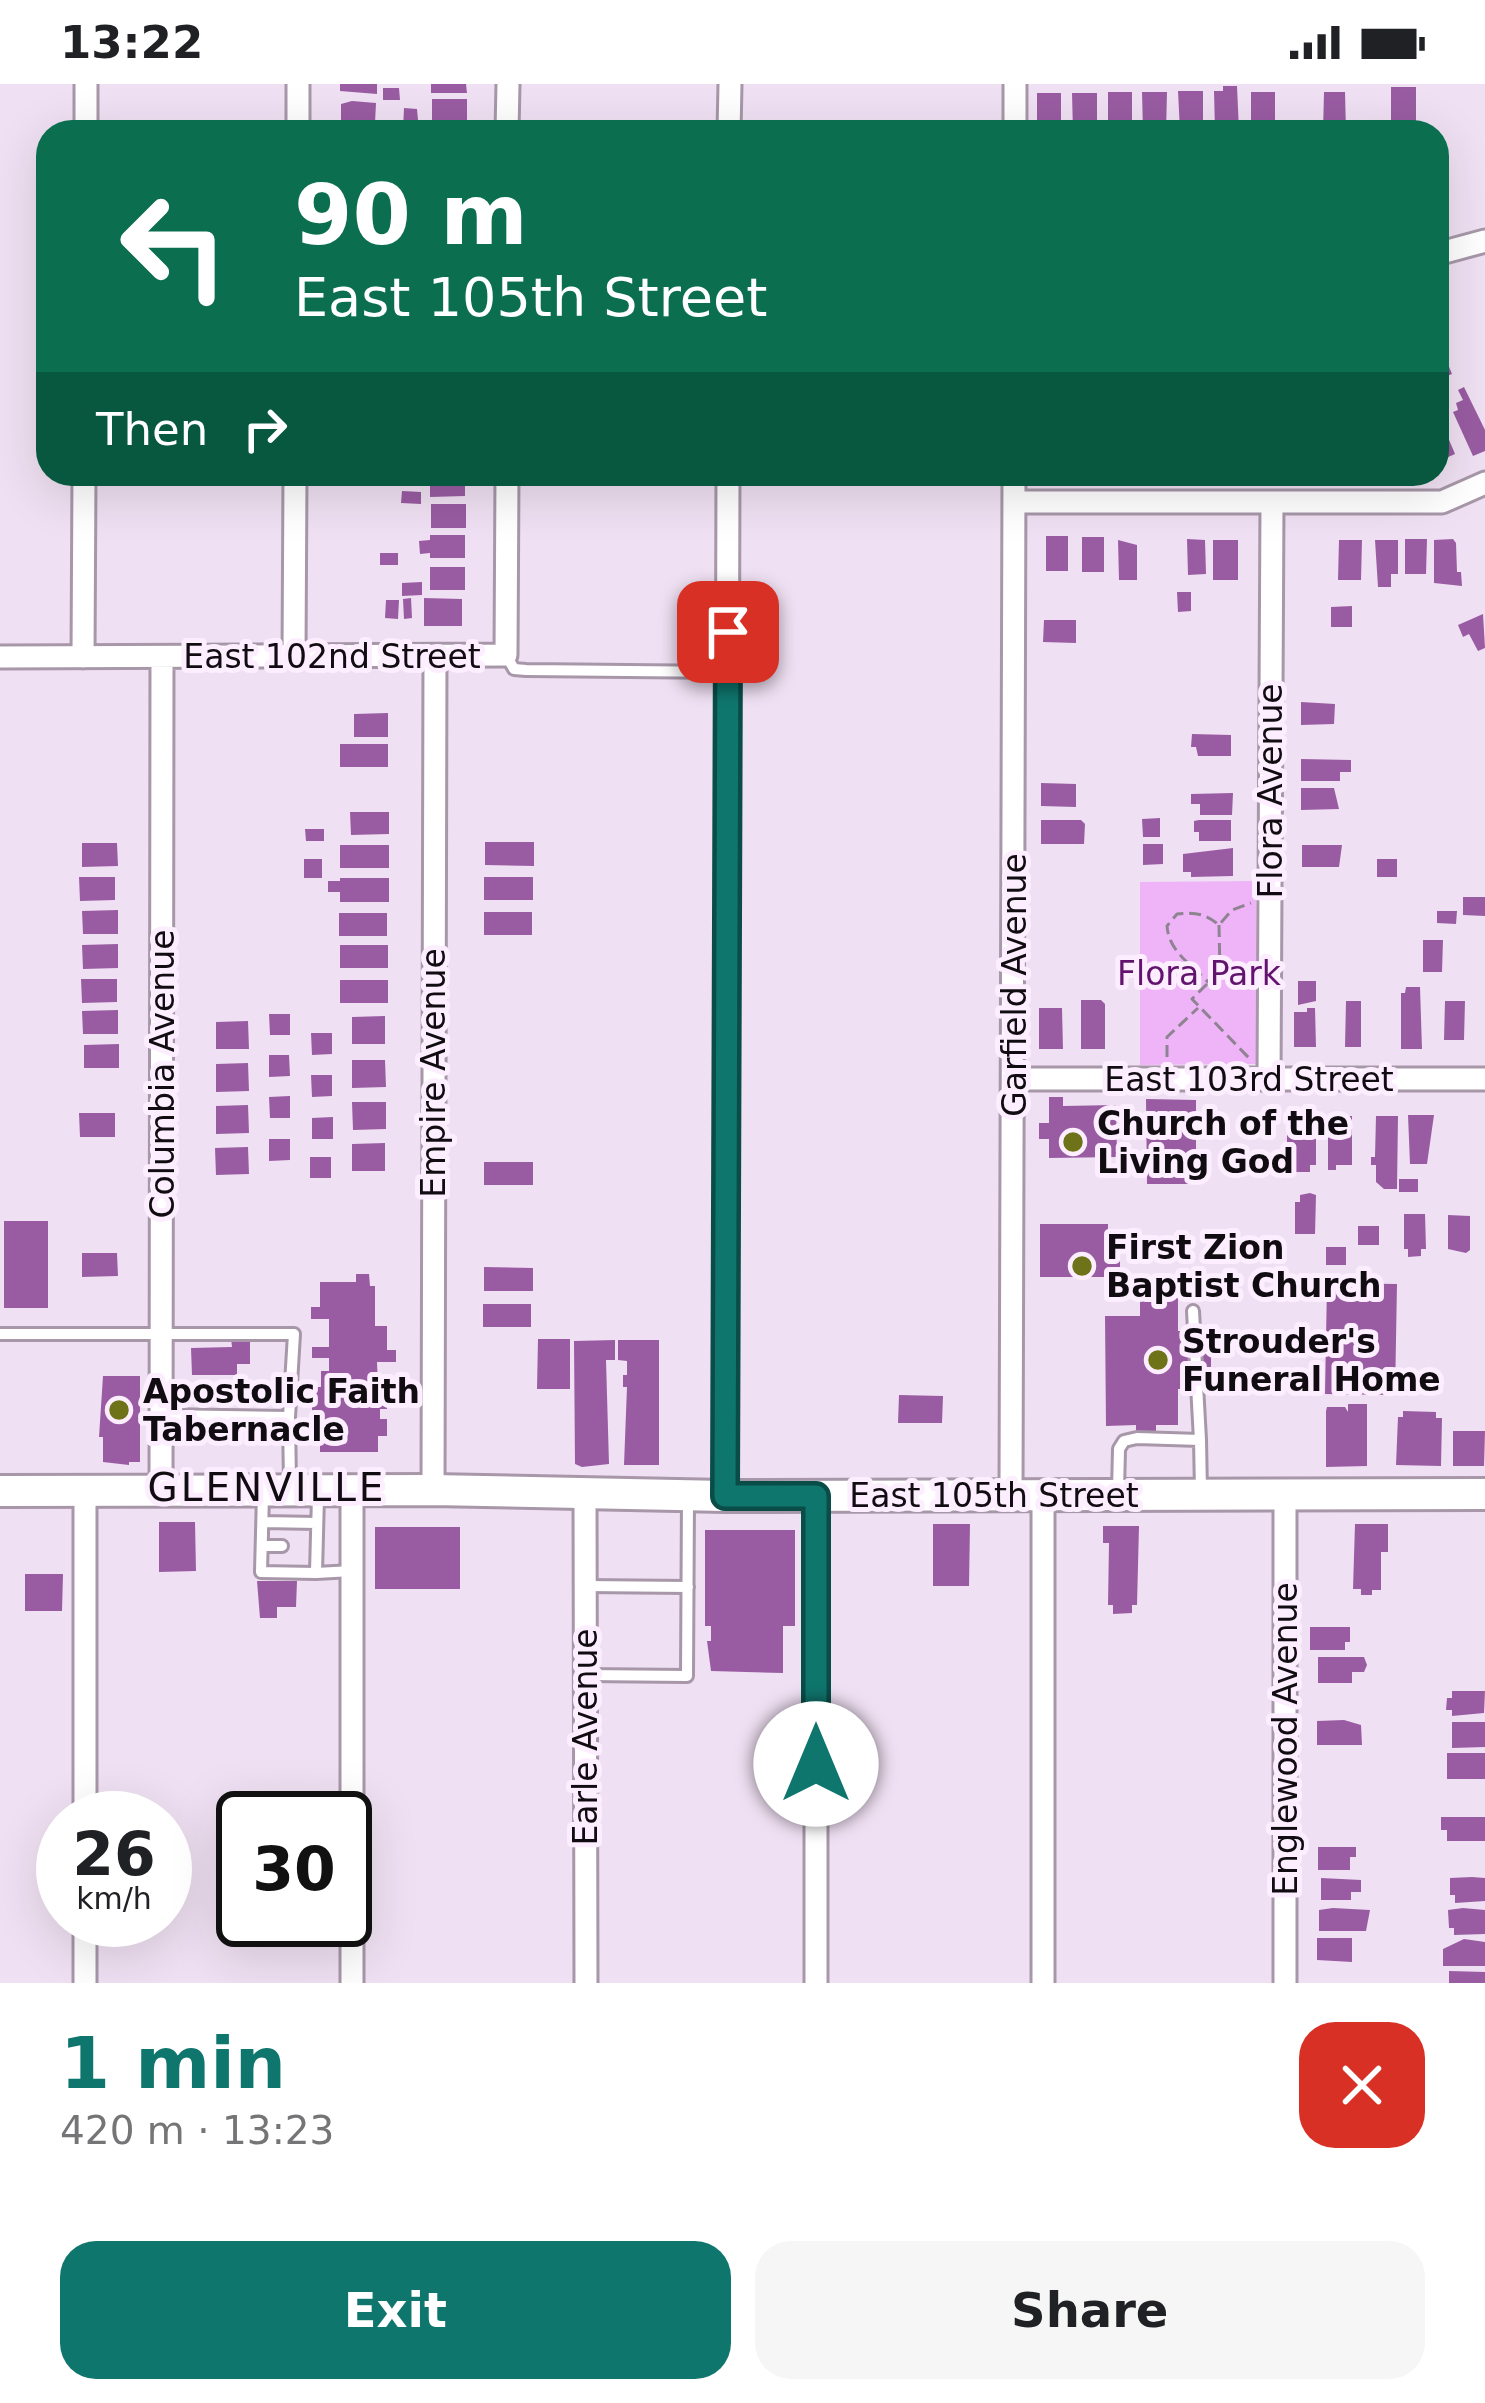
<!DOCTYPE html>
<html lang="en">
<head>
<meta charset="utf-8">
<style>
  :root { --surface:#fff; --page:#f6f6f6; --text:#202124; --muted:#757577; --accent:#0f766e }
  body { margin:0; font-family:"DejaVu Sans",sans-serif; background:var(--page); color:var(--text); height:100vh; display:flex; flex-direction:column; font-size:45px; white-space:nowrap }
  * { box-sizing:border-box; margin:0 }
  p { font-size:39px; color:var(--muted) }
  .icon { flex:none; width:66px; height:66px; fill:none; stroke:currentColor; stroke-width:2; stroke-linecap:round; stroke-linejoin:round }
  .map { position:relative; height:1899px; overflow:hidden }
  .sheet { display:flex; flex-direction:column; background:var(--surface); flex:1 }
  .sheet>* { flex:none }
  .guide { position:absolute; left:36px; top:36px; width:1413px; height:366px; border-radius:36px; box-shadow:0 12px 48px #0002; background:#0b6e4f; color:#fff; overflow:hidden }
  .speed { position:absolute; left:36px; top:1707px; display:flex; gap:24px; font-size:60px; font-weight:700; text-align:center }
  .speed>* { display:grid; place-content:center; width:156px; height:156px; border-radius:50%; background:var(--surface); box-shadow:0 12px 48px #0002; line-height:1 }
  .speed small { font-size:30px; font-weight:400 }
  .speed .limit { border:6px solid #111; border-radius:18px; background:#fff; color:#111 }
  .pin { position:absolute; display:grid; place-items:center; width:102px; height:102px; color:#fff; margin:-51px; border-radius:24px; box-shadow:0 6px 18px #0006 }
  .me { position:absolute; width:132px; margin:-66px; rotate:0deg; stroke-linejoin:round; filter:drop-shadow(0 0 9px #0008) }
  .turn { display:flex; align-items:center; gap:42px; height:252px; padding:0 60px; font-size:54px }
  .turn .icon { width:156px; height:156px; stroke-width:2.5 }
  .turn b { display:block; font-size:84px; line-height:102px }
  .then { display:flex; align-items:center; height:114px; padding:0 60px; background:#0003; gap:24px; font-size:45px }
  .round { display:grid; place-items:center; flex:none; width:126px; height:126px; border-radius:36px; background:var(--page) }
  .summary { display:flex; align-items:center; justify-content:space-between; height:204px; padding:0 60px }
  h1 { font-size:72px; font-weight:800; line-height:90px; color:var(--accent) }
  .action { display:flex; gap:24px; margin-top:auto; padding:24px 60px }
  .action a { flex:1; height:138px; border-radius:36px; background:var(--accent); color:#fff; font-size:48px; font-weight:800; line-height:138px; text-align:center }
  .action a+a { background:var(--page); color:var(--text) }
  .status { display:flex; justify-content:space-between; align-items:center; height:84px; padding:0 60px; background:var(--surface); direction:ltr }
  .status svg { height:33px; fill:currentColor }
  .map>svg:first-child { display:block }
  .green { fill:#efb4f8 }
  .building { fill:#995ca2 }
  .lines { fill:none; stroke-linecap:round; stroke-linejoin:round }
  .lane-casing { stroke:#a797a9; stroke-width:16 }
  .street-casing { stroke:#a797a9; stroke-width:27 }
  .secondary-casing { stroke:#a797a9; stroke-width:36 }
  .path { stroke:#8e8390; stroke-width:3; stroke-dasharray:12 6; stroke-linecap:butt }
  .lane { stroke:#fff; stroke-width:10 }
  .street { stroke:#fff; stroke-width:21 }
  .secondary { stroke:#fff; stroke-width:30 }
  .route-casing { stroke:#0a4d48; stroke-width:30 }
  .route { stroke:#0f766e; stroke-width:21 }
  .poi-dot { fill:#6e7218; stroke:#fceefe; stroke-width:4.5 }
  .labels { text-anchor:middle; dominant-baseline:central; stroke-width:10; stroke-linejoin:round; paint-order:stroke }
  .street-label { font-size:33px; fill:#110b12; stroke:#fceefe }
  .park-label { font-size:33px; fill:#62136e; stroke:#fceefe }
  .poi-label { font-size:33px; font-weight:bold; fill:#110b12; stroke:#fceefe; text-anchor:start }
  .quarter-label { font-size:39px; letter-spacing:3px; fill:#110b12; stroke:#fceefe }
</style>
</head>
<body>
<div class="status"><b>13:22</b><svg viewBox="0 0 49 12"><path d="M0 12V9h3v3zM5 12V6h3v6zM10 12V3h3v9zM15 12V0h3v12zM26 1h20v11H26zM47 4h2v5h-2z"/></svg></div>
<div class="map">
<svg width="1485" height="1899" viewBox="0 0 1485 1899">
  <rect width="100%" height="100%" fill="#f0e0f3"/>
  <!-- green -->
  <path class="green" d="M1256,797l2,183 -118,1v-183z"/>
  <!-- building -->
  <path class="building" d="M340,0h37v10l-37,-3z
    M431,0h35l1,9h-36z
    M1223,2h14l2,45h-24l-1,-40h9z
    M1391,3h25v45h-25z
    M383,4h16l1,12h-17z
    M1178,7h25v40h-23z
    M1108,8h24v40h-24z
    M1142,8h25l-1,40 -23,-1z
    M1251,8h24v40h-24z
    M1324,8h21l1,40h-23z
    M1037,9h24v39h-24z
    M1072,9h25v39h-24z
    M432,15h35v24h-35z
    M352,17l24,2 -1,20 -34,-3v-16z
    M404,24l13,1 2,22 -16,-1z
    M1445,273l7,17 -15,6v-20z
    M1464,303l21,43v21l-12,5 -20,-44 5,-2 -2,-7 7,-3 -5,-10z
    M1437,327l18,43 -18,8z
    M430,390h35v22l-35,1z
    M402,407l19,1v12l-20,-1z
    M431,420h35v24h-35z
    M430,451h35v23h-35v-5l-10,1 -1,-13 11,-1z
    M1046,452h22v35h-22z
    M1082,453h22v35h-22z
    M1187,455l18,1 1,34 -18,1z
    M1405,455h22l-1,35h-21z
    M1453,455l3,4 1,29h4l1,14 -28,-3v-43z
    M1118,456l19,5v35h-18z
    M1213,456h25v40h-25z
    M1339,456h23l-1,40h-23z
    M1375,456h23v34h-7v13h-13z
    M380,469h18v12h-18z
    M430,483h35v23h-35z
    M422,498v13l-20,1v-13z
    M1177,508h14v19l-13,1z
    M411,514l1,20 -8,1 -1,-20z
    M424,514l38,1v27h-38z
    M386,516h13l-1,19 -13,-1z
    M1352,522v21h-21v-20z
    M1483,530l2,34 -7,3 -9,-17 -6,3 -5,-12z
    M1044,536h32v23l-33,-1z
    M1301,618l34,2 -1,20 -33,1z
    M388,629v24h-34v-23z
    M1192,650l39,1v21h-33l-2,-9h-5z
    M340,660h48v23h-48z
    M1301,675l50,1v12h-11v9h-39z
    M1041,699l35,1v23l-35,-1z
    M1301,704h33l5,21 -38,1z
    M1233,709l-1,22h-32v-11h-9v-10z
    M350,728h39v22l-38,1z
    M1160,734v19h-17l-1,-18z
    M1041,736h40l4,4 -1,20h-43z
    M1199,736h32v21h-32v-9h-5v-11z
    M305,745h19v12h-18z
    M485,758h49v24l-49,-1z
    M82,759h35l1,23 -36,1z
    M1143,760h20v20l-20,1z
    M340,761h49v23h-49z
    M1302,761h40l-3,22h-37z
    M1233,764v28l-42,1v-5h-8v-18z
    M304,775h18v19h-18z
    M1377,775h20v18h-20z
    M79,793h36v23l-35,1z
    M484,793h49v23h-49z
    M340,794h49v24h-49v-10h-12v-11h12z
    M1463,813h22v19l-22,-1z
    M118,826v24h-35l-1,-23z
    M1437,827h20l-1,13 -19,-1z
    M484,828h48v23h-48z
    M339,829h48v23h-48z
    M1423,856h20l-1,32h-19z
    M118,860v24l-35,1 -1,-24z
    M340,861h48v23h-48z
    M81,895h36v23l-35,1z
    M340,896h48v23h-48z
    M1298,897h18v20l-18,4z
    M1406,903h14l2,62h-21v-56h4z
    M1081,916h20l4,4v45h-24z
    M1346,917h15v46h-16z
    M1445,917h20l-1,39h-20z
    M1039,924h23l1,41h-24z
    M1307,924h8l1,39h-22v-35h13z
    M118,926v24h-35l-1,-23z
    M269,930h21v21h-20z
    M385,932v28h-33v-27z
    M248,937l1,28h-33v-27z
    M311,949h21v21l-20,1z
    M119,960v24h-35v-23z
    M269,971h20l1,21 -21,1z
    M352,976h33l1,27 -34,1z
    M248,979l1,28 -33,1v-28z
    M311,991h21v21l-20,1z
    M290,1012v22h-20l-1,-21z
    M1049,1013h14v9l53,-1 1,52 -68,1v-19h-10v-16h10z
    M1146,1015l50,1v84h-49z
    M352,1018h34v27l-33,1z
    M248,1021l1,28 -33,1v-28z
    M79,1029h36v24h-35z
    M1287,1029h29v52h-6v7h-17l-1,-7h-5z
    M1408,1031h26l-7,49h-17z
    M1328,1032h24v49h-16v5h-8z
    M1376,1032h22l-1,73h-13l-8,-7v-17h-5v-8h4z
    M333,1033v22h-21v-21z
    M269,1055h21v21l-21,1z
    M385,1059v28h-33v-27z
    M248,1063l1,27 -33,1 -1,-27z
    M310,1073h21v21h-21z
    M484,1078h49v23h-49z
    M1399,1095h19v13h-19z
    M1310,1109l6,2 -1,39h-20v-32h5v-7z
    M1404,1130h21l1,35h-5v7l-13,1v-8h-4z
    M1448,1131l22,1v34l-4,3 -18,-4z
    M4,1137h44v87h-44z
    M1040,1140h68v6h12v42h-12v5h-68z
    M1358,1142h21v19h-21z
    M1326,1163h20v18h-20z
    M82,1169h35l1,23 -36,1z
    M484,1183l49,1v23h-49z
    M356,1190h13l1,12h5v40h12v24h9v12h-19l1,25h9v22h-7v10h7v17h-9v16h-58v-16h-8v-49h9v-16h8v-13h-17v-11h17v-28h-18v-12h9v-25h36z
    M1327,1199l70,1 -2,111 -70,-1z
    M1178,1202v45h6v14l27,-1v31h-26v14h-7v36h-22v7l-6,4 -14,-4v-7l-30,1 -1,-110h35v-29z
    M483,1220h48v23h-48z
    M242,1253v5h8v22h-13v11h-45l-1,-27 41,-1 -1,-9z
    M538,1255h32v50h-33z
    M615,1256v20h-9l3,104 -27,3 -7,-3 -1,-123z
    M618,1256h41v125h-35l3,-78h-4v-12h4v-14l-9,-1z
    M103,1292h37v86h-11v3l-26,-3v-25h-4z
    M899,1311l44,1 -1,27h-44z
    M1348,1320h19v62l-41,1v-56l1,-4h18l3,5z
    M1403,1327l33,1v6h6l-1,48 -45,-1 2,-48h5z
    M1453,1347h32l-1,35h-31z
    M159,1438h36l1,49 -37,1z
    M933,1440h37l-1,62h-36z
    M1355,1440h33v28h-7v38h-9v5h-11v-6h-8z
    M1103,1442h36l-2,79h-5v8l-19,1v-9h-5l1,-62h-6z
    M375,1443h85v62h-85z
    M705,1446h90v96h-12v47l-72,-2 -4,-30h4v-15h-6z
    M25,1490h38l-1,37h-37z
    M257,1497h40l-1,26h-19v11h-17z
    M1310,1543h40v15h-5v8h-35z
    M1318,1573h46l3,8 -3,7h-12v11h-34z
    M1452,1607h33l-1,22 -32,3v-6h-6l1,-12h5z
    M1317,1637l27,-1 17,5 1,20h-45z
    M1452,1638h33v25l-33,1z
    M1447,1669h38v26h-38z
    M1441,1733h44v24h-38v-11h-6z
    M1318,1763h38v10h-6v13h-32z
    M1472,1793l13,1v23l-30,2v-8h-5v-17z
    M1321,1794l40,2v12h-10v8h-30z
    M1333,1824l37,2 -4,21h-47v-21z
    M1463,1824l22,2v24l-31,1v-7h-5l-1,-18z
    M1317,1854h35v24l-35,-2z
    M1464,1855l21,3v24h-42v-17z
    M1449,1887l36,1v11h-36z"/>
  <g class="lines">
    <!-- lane casing -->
    <g class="lane-casing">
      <path id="lane" d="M506,571l8,14 12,1 202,2
        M1193,1227l7,129
        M0,1250h294l-5,83
        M162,1331l127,2 1,68
        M1118,1407l1,-42 5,-8 13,-3 63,2 1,52
        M263,1410l-2,78 55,1 2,-77
        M263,1438l54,1
        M262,1462h20
        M316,1489l36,-2
        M585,1502l103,1
        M585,1591l102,1 1,-178"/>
    </g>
    <!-- street casing -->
    <g class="street-casing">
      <path id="street" d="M86,48v-48
        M298,48v-48
        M507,48l1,-48
        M729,48l1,-48
        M1015,48v-48
        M1437,170l48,-13
        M1014,418h428l43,-19
        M0,573l506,-2 1,-181
        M83,573l1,-183
        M294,573l1,-183
        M1014,995h471
        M1269,995l3,-577
        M433,1406l2,-833
        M161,1407l1,-834
        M352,1407v492
        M585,1407l1,492
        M1285,1410v489
        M1011,1411l3,-1021
        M1043,1411v488
        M725,1412l3,-1022
        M816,1412v487
        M85,1734v-325
        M85,1899v-63"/>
    </g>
    <!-- secondary casing -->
    <g class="secondary-casing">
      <path id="secondary" d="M0,1407l433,-1 292,6 760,-2"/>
    </g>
    <!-- path -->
    <path class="path" d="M1219,841l1,48 -12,9c-17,-18 -39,-30 -41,-56l10,-12c17,-2 28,-1 42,11l13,-15 19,-7
      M1207,900l-15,15 57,59
      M1167,973v-20l31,-29"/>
    <!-- lane -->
    <use href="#lane" class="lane"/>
    <!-- street -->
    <use href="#street" class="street"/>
    <!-- secondary -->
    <use href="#secondary" class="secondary"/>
  </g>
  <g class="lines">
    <!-- route casing -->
    <g class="route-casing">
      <path id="route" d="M728,548l-3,864h91v268"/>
    </g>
    <!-- route -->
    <use href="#route" class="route"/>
  </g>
  <!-- markers -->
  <g class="poi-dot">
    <circle cx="1073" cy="1058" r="12"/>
    <circle cx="1082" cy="1182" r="12"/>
    <circle cx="1158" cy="1276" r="12"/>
    <circle cx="119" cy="1326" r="12"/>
  </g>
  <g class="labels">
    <!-- street labels -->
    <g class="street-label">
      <text x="332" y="572">East 102nd Street</text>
      <text transform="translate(1270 707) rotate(-90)">Flora Avenue</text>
      <text transform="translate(1014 901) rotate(-90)">Garfield Avenue</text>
      <text transform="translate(433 989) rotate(-90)">Empire Avenue</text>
      <text transform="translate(162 990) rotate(-90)">Columbia Avenue</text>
      <text x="1249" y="995">East 103rd Street</text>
      <text x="994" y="1411">East 105th Street</text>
      <text transform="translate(585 1653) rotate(-90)">Earle Avenue</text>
      <text transform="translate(1285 1655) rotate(-90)">Englewood Avenue</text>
    </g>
    <!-- park labels -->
    <g class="park-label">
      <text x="1199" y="889">Flora Park</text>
    </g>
    <!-- poi labels -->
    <g class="poi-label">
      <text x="1097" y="1039">Church of the<tspan x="1097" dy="38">Living God</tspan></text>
      <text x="1106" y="1163">First Zion<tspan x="1106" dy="38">Baptist Church</tspan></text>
      <text x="1182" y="1257">Strouder's<tspan x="1182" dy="38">Funeral Home</tspan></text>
      <text x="143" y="1307">Apostolic Faith<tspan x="143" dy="38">Tabernacle</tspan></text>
    </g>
    <!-- quarter labels -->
    <g class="quarter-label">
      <text x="267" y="1403">GLENVILLE</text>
    </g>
  </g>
</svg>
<div class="speed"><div>26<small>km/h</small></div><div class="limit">30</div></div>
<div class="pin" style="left:728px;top:548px;background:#d93025"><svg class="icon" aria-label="arrive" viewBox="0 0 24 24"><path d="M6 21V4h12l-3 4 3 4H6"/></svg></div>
<svg class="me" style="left:816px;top:1680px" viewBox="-20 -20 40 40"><circle r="19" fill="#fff"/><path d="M0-13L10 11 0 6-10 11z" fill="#0f766e"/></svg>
<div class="guide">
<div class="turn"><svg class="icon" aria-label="left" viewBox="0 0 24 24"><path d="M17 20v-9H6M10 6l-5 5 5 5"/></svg><div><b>90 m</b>East 105th Street</div></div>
<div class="then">Then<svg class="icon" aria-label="right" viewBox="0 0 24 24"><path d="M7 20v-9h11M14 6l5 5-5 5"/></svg></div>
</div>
</div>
<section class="sheet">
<div class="summary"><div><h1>1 min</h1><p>420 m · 13:23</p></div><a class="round" style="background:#d93025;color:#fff"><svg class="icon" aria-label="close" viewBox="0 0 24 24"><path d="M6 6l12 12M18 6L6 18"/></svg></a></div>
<div class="action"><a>Exit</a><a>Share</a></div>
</section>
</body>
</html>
